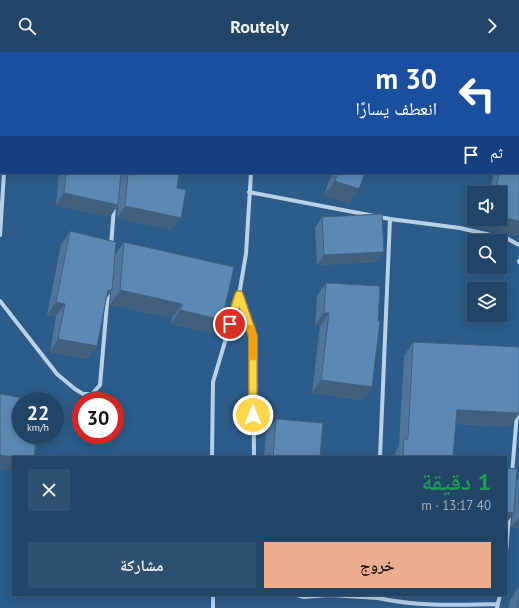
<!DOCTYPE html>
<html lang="ar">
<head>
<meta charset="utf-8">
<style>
  :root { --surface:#214567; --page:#2d4f70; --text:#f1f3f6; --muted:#a2b1c0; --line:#3e5d7b; --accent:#eead8d }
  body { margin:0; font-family:"PT Sans","Noto Naskh Arabic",sans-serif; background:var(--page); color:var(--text); direction:rtl; height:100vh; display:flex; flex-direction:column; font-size:15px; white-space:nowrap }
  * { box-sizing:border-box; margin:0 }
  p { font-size:13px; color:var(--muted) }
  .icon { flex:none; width:22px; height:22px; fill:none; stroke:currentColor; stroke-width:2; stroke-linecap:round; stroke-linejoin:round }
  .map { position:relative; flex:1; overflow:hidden; direction:ltr }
  .details { position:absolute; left:12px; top:404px; width:495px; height:140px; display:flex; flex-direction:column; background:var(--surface); border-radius:0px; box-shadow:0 2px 10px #0003,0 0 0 1px var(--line); direction:rtl }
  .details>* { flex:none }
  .hud { position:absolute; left:0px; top:0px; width:519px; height:122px; box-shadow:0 2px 10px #0003,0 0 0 1px var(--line); direction:rtl; background:#1a4fa0; color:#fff; overflow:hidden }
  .fabs { position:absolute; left:467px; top:134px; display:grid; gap:8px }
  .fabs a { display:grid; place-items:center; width:40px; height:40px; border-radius:0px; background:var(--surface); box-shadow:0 2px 10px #0003,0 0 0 1px var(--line); font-size:20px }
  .speed { position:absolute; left:12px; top:340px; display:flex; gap:8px; font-size:20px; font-weight:700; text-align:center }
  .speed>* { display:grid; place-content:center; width:52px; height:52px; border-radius:50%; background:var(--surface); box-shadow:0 2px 10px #0003,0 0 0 1px var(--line); line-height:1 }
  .speed small { font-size:10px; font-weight:400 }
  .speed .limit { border:6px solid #d22; background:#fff; color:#111 }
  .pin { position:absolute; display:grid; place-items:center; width:34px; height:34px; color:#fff; margin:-17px; border:2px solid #fff; border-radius:50%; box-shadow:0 1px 4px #0007 }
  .me { position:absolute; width:44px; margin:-22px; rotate:0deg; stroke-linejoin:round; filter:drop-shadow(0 0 3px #0008) }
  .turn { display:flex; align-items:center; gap:14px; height:84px; padding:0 16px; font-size:18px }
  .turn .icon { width:52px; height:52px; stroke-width:2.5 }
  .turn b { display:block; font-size:28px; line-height:34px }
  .then { display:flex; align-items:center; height:38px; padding:0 16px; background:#0003; gap:8px; font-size:15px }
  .round { display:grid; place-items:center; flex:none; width:42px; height:42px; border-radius:0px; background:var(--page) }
  .overview { display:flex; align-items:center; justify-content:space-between; height:68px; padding:0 16px }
  h1 { font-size:24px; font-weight:600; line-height:30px; color:#1e9e55 }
  .action { display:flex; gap:8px; margin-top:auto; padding:8px 16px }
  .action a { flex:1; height:46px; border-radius:0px; background:var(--accent); color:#111; font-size:16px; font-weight:600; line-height:46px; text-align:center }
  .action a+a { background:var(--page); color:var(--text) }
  header { display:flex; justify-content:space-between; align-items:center; height:52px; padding:0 16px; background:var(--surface); font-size:18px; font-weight:600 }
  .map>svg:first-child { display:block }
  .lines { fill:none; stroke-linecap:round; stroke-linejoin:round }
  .street { stroke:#b9d2e8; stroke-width:4 }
  .wall { fill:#4f769a }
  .shaded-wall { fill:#40607d }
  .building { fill:#5c89b3; stroke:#40607d }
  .route-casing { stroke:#a68a30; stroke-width:10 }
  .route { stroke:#ffd54a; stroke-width:7 }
  .slow { stroke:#f59e0b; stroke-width:7 }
</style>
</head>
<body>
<header><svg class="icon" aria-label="forward" viewBox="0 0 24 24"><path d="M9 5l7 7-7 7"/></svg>Routely<svg class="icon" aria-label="search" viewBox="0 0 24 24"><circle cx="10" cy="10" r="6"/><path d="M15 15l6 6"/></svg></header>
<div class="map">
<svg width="519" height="556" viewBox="0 0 519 556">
  <rect width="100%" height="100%" fill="#2c5c89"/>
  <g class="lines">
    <!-- street -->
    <path class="street" d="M107,0v1
      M0,74l1,-1
      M249,140l141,27 70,9 48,11 11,6
      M0,183l4,-62
      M111,194l3,-39
      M519,209v1
      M239,244l14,40 1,121
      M0,249l57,73 18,15 8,5h9l8,-9 8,-93
      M212,405l1,-75 26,-87 7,-41 5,-81
      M380,405l10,-238
      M512,422l5,-61
      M506,500l3,-35
      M213,543v13
      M297,543l7,2 25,-2 49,3
      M378,543v3c40,9 80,7 120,6
      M497,556l3,-13"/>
  </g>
  <!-- wall -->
  <path class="wall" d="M0,0h42l-1,1h-40z
    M153,0h114l4,1h-118z
    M519,104v76l-3,3 -35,-8 2,-8h17v-26h-11l5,-20h24z
    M59,121h120l-2,15 4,30 -9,12 -55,-12 1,-13 -8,12 -54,-12z
    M332,121h33l-16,31 -25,-9z
    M322,165l55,45 -60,3 -2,-37z
    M70,179l45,24 9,-13 88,92 -41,-10 1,-6 -62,-13 1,-13 -5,7 -18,60 -38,-7 6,-36 -9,-1 14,-71z
    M326,231l46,104 -9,13 -51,-7 8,-67 -5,-1 2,-29z
    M413,290l97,85 -54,-3 -3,33h-59l1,-4 4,-7 5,-90z
    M276,367l44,38h-56l2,-24z
    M519,426v50l-8,-1 5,-45z
    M519,535v21h-10l1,-8z"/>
  <!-- shaded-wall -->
  <path class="shaded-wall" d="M335,129l24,8 -10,15 -25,-9z
    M64,141l54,12 -8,12 -54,-12z
    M125,154l56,12 -9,12 -55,-12z
    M500,165l19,4v11l-3,3 -35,-8 6,-8h13z
    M384,200l-7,10 -60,3 7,-10z
    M108,238h4l-9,13z
    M120,238l62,14 -10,14 -62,-13z
    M56,250l9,2 -9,12 -9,-1z
    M180,258l42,10 -10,14 -41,-10z
    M324,261h5l-9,13 -5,-1z
    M58,287l39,7 -9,13 -38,-7z
    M321,328l51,7 -9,13 -51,-7z
    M457,358l62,3v1l-9,13 -62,-4z
    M0,403l13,2v14l-13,-2z
    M506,460l8,1 -8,11z
    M519,465v11l-8,-1z"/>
  <!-- building -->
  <path class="building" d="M0,0h24l-1,1h-22v44l-1,2z
    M30,0h12l-1,1h-10z
    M164,0h103l4,1h-107z
    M340,0h52v1h-52z
    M450,0h29l2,1h-31z
    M518,104l1,1v64l-19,-4v-24h-5l4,-20h19z
    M66,121h55l-3,32 -54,-12z
    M128,121h51l-2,15 9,2 -5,28 -56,-12z
    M337,121h28l-6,16 -24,-8z
    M382,162l2,38 -60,3 -2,-38z
    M70,179l46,11 -4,48h-4l-11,56 -39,-7 7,-35 -9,-2z
    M124,190l110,25 -12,53 -42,-10 2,-6 -62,-14z
    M326,231l54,3 -2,35h2l-8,66 -51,-7 8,-67h-5z
    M413,290l106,5v66l-62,-3 -4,47h-50l1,-18h4z
    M0,342l40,7h-19v34h16l-3,22h-21l-13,-2z
    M276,367l47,4 -3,34h-47z
    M506,416l11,1 -3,44 -8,-1z
    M519,540v16h-2z"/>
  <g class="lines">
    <!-- route casing -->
    <g class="route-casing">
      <path id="route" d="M230,272l9,-29 14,41v79"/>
    </g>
    <!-- route -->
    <use href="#route" class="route"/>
    <!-- slow -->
    <path class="slow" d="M250,276l3,8v21"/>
  </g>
</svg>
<div class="fabs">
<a><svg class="icon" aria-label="sound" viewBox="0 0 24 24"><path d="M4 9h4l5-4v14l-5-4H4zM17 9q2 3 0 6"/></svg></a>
<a><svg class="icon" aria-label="search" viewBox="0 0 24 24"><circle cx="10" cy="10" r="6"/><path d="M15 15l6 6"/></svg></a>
<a><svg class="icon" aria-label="layers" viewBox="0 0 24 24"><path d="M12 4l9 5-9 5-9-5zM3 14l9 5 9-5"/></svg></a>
</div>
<div class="speed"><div>22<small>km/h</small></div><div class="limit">30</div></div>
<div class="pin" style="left:230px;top:272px;background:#d93025"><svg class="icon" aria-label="arrive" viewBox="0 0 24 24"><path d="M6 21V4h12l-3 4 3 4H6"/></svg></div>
<svg class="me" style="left:253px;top:363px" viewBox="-20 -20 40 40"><circle r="17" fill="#ffd54a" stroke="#fff" stroke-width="3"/><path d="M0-11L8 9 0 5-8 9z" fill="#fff"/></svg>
<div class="hud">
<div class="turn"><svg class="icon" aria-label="left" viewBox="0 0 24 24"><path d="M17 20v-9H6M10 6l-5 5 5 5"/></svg><div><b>30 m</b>انعطف يسارًا</div></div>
<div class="then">ثم<svg class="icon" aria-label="arrive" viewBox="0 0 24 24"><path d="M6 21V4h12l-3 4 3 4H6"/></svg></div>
</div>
<section class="details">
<div class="overview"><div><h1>1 دقيقة</h1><p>40 m · 13:17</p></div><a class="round"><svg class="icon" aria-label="close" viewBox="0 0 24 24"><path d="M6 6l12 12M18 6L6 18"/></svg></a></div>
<div class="action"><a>خروج</a><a>مشاركة</a></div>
</section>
</div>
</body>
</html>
